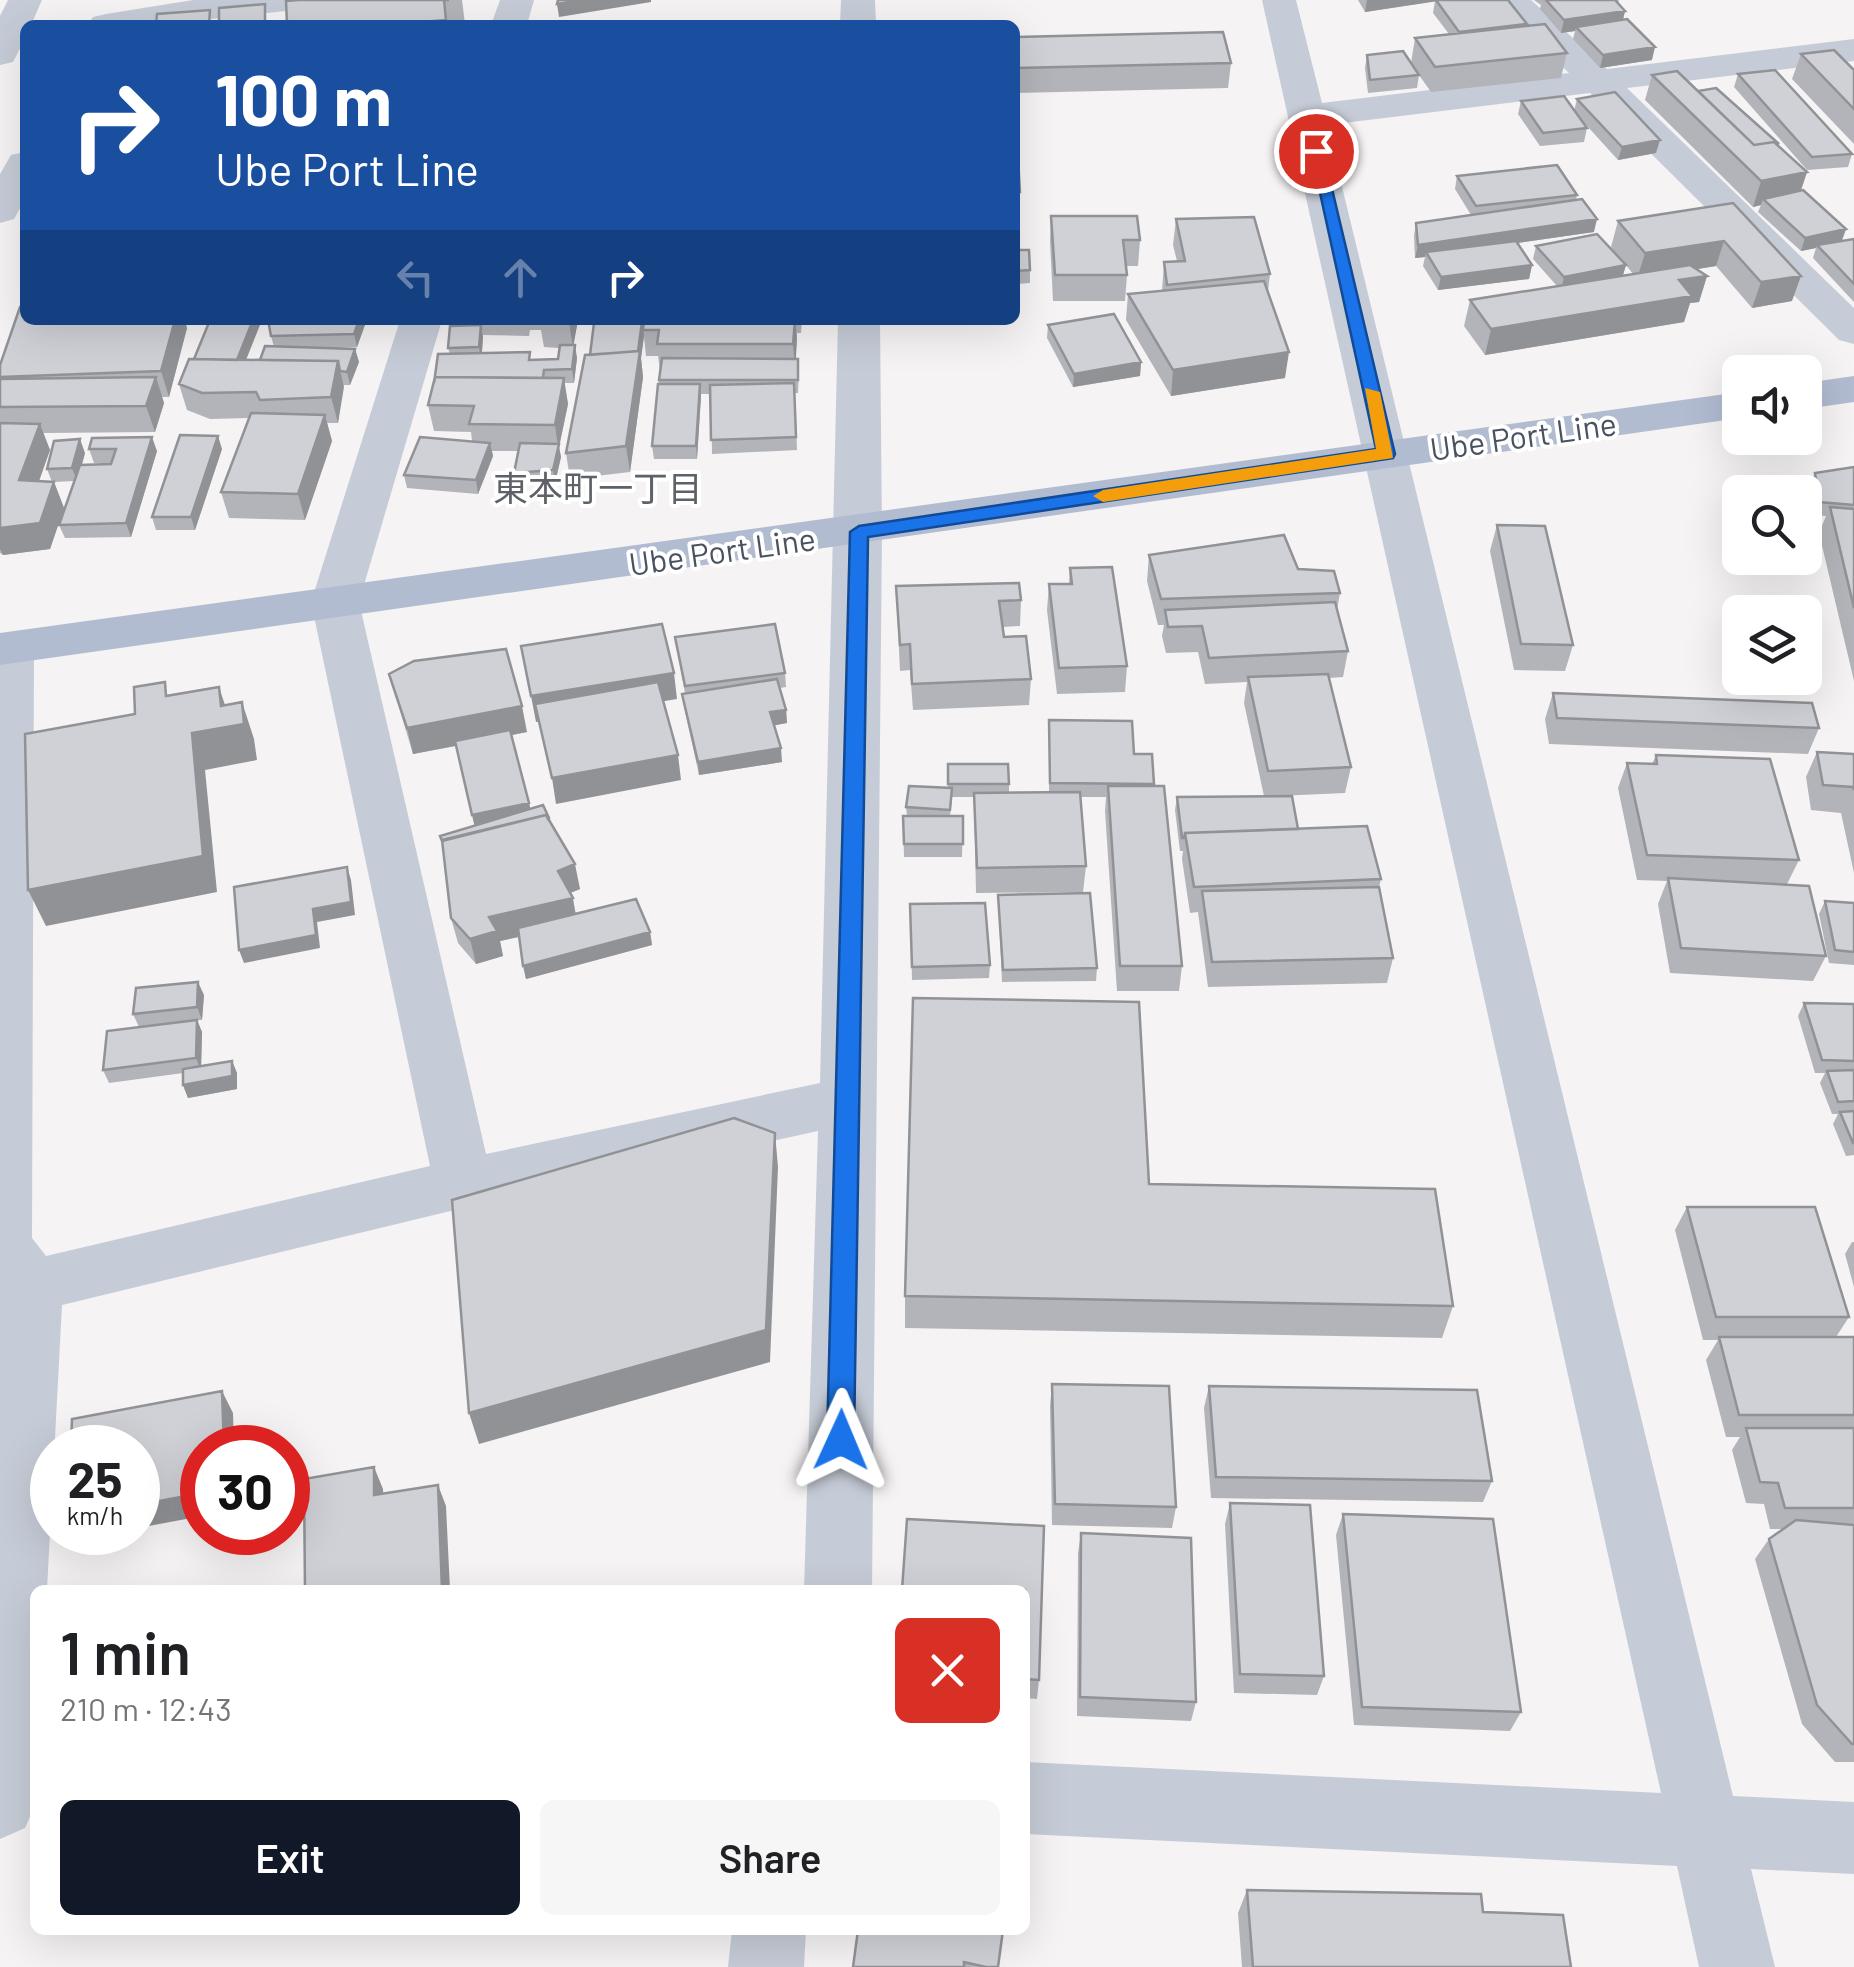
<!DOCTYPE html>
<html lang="en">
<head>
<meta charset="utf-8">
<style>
  :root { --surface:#fff; --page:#f6f6f6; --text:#202124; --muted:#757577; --accent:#111827 }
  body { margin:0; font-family:Barlow,"Noto Sans JP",sans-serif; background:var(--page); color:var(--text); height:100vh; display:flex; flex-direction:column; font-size:38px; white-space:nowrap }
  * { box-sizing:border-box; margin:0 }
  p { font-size:32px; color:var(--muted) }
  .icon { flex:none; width:55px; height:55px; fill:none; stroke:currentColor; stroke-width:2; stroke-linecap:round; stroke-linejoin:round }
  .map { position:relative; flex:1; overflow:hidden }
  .panel { position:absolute; left:30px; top:1585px; width:1000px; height:350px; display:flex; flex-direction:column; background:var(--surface); border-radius:15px; box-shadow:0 10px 40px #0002 }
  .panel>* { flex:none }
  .banner { position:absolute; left:20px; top:20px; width:1000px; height:305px; border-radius:15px; box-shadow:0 10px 40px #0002; background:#1a4fa0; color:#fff; overflow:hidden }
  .buttons { position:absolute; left:1722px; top:355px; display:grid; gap:20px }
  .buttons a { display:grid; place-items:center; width:100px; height:100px; border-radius:15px; background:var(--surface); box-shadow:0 10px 40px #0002; font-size:50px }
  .speed { position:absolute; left:30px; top:1425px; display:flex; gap:20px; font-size:50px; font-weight:700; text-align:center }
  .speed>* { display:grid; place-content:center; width:130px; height:130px; border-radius:50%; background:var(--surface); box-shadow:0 10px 40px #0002; line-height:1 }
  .speed small { font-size:25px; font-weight:400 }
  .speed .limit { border:15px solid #d22; background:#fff; color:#111 }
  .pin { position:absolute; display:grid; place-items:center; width:85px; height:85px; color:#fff; margin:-42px; border:5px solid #fff; border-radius:50%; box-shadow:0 2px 10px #0007 }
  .me { position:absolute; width:110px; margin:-55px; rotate:1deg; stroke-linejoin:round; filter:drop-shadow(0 0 8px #0008) }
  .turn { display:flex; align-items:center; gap:35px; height:210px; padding:0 30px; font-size:45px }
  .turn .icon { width:130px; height:130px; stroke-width:2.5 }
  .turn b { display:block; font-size:70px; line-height:85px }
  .lanes { display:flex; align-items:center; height:95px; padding:0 30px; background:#0003; justify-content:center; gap:50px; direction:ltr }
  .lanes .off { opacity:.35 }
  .round { display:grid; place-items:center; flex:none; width:105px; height:105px; border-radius:15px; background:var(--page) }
  .overview { display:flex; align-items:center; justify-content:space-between; height:170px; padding:0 30px }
  h1 { font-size:60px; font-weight:600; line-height:75px }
  .cta { display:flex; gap:20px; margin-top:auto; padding:20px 30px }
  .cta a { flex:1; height:115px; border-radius:15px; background:var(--accent); color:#fff; font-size:40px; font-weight:600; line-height:115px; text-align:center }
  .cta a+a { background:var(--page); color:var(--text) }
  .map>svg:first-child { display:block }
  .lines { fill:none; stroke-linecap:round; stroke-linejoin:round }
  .minor { fill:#c6ccd7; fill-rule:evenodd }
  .major { fill:#b2bcd1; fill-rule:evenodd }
  .wall { fill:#b2b4b9; fill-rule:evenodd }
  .shaded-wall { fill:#919296 }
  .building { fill:#cfd1d7; stroke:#919296; stroke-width:2.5 }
  .route { fill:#1a73e8; stroke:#114b97; stroke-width:2.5 }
  .slow { fill:#f59e0b }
  .labels { text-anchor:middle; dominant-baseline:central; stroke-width:8; stroke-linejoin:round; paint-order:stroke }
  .street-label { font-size:32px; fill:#495261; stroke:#fff }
  .neighbourhood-label { font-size:35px; fill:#5f6168; stroke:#fff }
</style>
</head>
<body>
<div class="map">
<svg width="1854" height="1967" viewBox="0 0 1854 1967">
  <rect width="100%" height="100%" fill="#f5f3f3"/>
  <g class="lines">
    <!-- minor -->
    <path class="minor" d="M8,0h34l-11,25h-6v14l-12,23 -13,3v-49z
      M193,0h119l-5,7 -12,3 -139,15h-68l5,-8 13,-3z
      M500,0h34l-7,25h-36z
      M841,0h34l1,25h-36z
      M1262,0h34l26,103 247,-30 -76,-73h38l76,69 247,-30v22l-227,27 227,220v36l-15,-4 -249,-247 -263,32 406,1671 121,6v72l-103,-5 24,98h-76l-22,-101 -652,-32v-72l636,31z
      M25,152v48l-11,19 -14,4v-49l11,-19z
      M400,320h42l-83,282 127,552 334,-71 18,-763h42l2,212 -10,1058h-68l14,-459 -355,77 -401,97 -15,285h-12v215l-10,23 -25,11v-1205l10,-2 17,4 7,12 -2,590 14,18 384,-90 -119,-564z
      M732,1930h74l-2,37h-76z"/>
    <!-- major -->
    <path class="major" d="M1854,376v26l-49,7v-26z
      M1740,392v26l-1740,247v-32z"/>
  </g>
  <!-- wall -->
  <path class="wall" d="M299,0h163l3,24 -178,1z
    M1358,0h150l19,24 -1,2 41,27 -6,25 -130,14 -12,-17 -2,13 -49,5 -3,-25 2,-13 44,8 4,-25 34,-4 -16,-21 2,-12 -70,11z
    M1534,0h85l-1,3 7,8 -2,8 29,41 -52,8 -27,-29 2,-8 -14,2 -21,-24 1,-4z
    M1015,37l216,26 -3,25 -213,5z
    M1801,54l53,16v74l-62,-65z
    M1738,74l114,80 -4,13 -41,3 -73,-83z
    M1652,75l46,16 81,53v2l28,26 -6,19 45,38 -4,12 12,-2v63l-41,-44 3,-10 -15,3 -43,-39 3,-7 -8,2 -108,-107z
    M1577,99l79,54 -38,7 -40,-44 9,12 -3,14 -44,4 -22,-32 3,-13 53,10z
    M1015,142l5,50 -1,26h-4z
    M1457,176l120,19 -1,5 18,32 -77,11 15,22 -3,14 -91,11 -15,-24 2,-9 -10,1 -1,-22 2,-13 55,-8 -16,-26z
    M1733,203l59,98 -40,7 -36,-42 -19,3 10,7 -8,26 -9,1 -6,19 -199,33 -21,-29 6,-26 87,-14 -24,-27 3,-13 89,19 -14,-18 7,-26zM1626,265l7,9 -10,1z
    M1051,216l89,24 -2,26h-12l1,9 -2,26h-72l-3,-60z
    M1176,219l94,55 -2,17 17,87 -114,18 -45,-76 2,-26 34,-3 2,-29 13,-1 -4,-16z
    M1015,250l15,20v13l-15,1z
    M458,320h120l-5,25 4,13 -3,25h-10l4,21 -9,43 2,10 -6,26 -39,3 -2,-13 4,-22h-26l1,5 -15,38 -71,-6 -3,-13 68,-34 -1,-9 -37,-1 -6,-26 22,-51 -2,-6 11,-22zM530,330h11l3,17 15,1 -1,11 -27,1 -49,-7 1,-18 46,1z
    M597,320h205l-1,13h-4l-1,26h2l1,13 -1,21h-3l2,57 -85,4 -1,-60h-10l-4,65h-43l-2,-13 8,-76 -2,-14h-12l-2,-20 -3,22 2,19 -13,95 -60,7 -4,-26 24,-98z
    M366,322l-9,25 -29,1 27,1 4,13 -9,23h-7l-5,38h-11l5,18 -27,79 -76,-2 -8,-26 28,-74 -39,1 -23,-9 -8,-26 15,-25 66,1 14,-13 -3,-11z
    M1048,325l93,37 -1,14 -67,11 -26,-49z
    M187,328l-18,69h-7l2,6 -9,29 -112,1 7,17 -11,31 13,1 -5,-13 38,-16 -3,12 29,-1v-1h-17l-5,-14 3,-11 65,13 -26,86 -66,1 -6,-13 15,-44 -20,1 10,26 -14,41 -47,6 -3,-2v-188z
    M222,449l-27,81h-39l-4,-13z
    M1854,467v214l-35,-148 7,-17 -13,-1 -4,-29 6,-13z
    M1497,525l76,120 -8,26 -51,-1 -24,-119z
    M1149,555l149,14 42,24 -3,17 11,41 -5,26 -14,1 22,89 -6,26 -68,3 21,33 83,50 -2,8 14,71 -6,25 -179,4 -10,-75 -8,1 -8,-54 1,-8h-3l-5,-41 2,-13 87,-1 -20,-93 3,-21 -42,2 -7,-32 -32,1 -4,-17 2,-11h-6l-11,-44z
    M1070,568l57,98 -2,26 -68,2 -10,-84 2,-26h20z
    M896,586l125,14 -1,26 -18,1 2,10 27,42 -2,26 -116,5 -3,-40 -10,1z
    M675,637l110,36 1,14 -6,1 6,22 1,13 -13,2 8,37 -83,13 -15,-68 -2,-13 3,-1z
    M389,674l138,58 -15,3 18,73 19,10 31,71 -10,4 6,21 74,18 2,13 -126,34 -7,-42 -19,4 3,15 -27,8 -18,-21 -7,-25 24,-92 -19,-80 -43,8z
    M1553,693l266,35 -11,26 -259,-10 -4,-25z
    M1049,720l85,34h18l2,32 28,180 -3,25h-62l-12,-180 1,-14h-26l6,69 -3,26 -107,1 -2,-96h-22l-2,19h13l-1,41h-58l-1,-41h4l-1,-9 42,-20v-23l61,20v9l40,-1z
    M1817,752l37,2v119l-13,-60 -30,-3 -5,-33z
    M1656,755l143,105 -12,24 39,72 -13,25 -143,-8 -12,-69 9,-23 -30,-1 -19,-92 9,-25 25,1z
    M998,895l99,73 -1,13 -94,1z
    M1825,901l29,2v62l-25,-2 -10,-49z
    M910,904l80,61 -1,13 -77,2z
    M204,995l-2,25h-5l5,12 -1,34 31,-5 5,12v16l-49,9 -5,-13v-12l-74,10 -6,-13 36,-43 -6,-13z
    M1804,1003l50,1v151l-8,1 -13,-32 5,-10h-6l-12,-31 5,-10h-10l-17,-57z
    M1149,1184l304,122 -11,32 -537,-10v-32z
    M1687,1207l162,110 -13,20h18v425h-19l-33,-38 -47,-165 14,-20 14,-10h-13l-6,-25 -18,-1 -14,-53 8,-13h-14l-20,-77 12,-20h-15l-28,-110z
    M1852,1242h2v45l-9,-33z
    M1052,1384l124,123 -4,21 -120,-3 -2,-119z
    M1209,1386l283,95 -9,21 -272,-4 -7,-90z
    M1230,1503l94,173 -7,19 -83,-2 -9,-169z
    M1343,1514l178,198 -11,19 -156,-6 -18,-190z
    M1081,1533l115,169 -5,19 -114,-5 1,-163z
    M1025,1590l14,90 -2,19 -12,-1z
    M1247,1890l324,77h-329l-4,-54z
    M858,1930l141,37h-146z"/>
  <!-- shaded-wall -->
  <path class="shaded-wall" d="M584,0h67v2l-92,15 -2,-13z
    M1367,0h78l-80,12z
    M1625,11l-3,13 -46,3 -1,4 -14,2 3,-13z
    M1655,47l-3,13 -52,8 3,-13z
    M1660,140l-4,13 -38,7 4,-13z
    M1807,172l-9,26 -35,1 -2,6 -8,2 8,-26z
    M1597,219l-3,13 -166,24 -2,-4 -1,5 -10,1 3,-13z
    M1846,229l-5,13 -24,3 -1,3 -15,3 4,-13z
    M1724,241l-8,25 -79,13 8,-26z
    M1532,265l-3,14 -91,11 3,-13z
    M1626,265l-4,13 -61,12 3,-13z
    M1707,276l-8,26 -9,1 -6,19 -199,33 6,-26 188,-49z
    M1801,276l-9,25 -40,7 9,-26z
    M175,320h10l2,8 -18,69 -8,-26z
    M253,320h9l-22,55 -3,-13z
    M359,320h7v2l-9,25 -3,-13z
    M569,320h9l-5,28 -4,-26z
    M795,320l2,18 -2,32 -2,-26z
    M642,322l2,14 -3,22 2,19 -13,95 -4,-26z
    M481,325l2,13 -2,23 -2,-14z
    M575,345l2,13 -3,25 -2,-14z
    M355,349l4,13 -9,23 -3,-13z
    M1289,352l-4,26 -114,18 2,-26z
    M338,361l6,26 -6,36 -7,-26z
    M1141,362l-1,14 -67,11 1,-13z
    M156,377l8,26 -9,29 -9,-26z
    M564,378l4,26 -9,43 2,10 -6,26 -2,-13 5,-23 -3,-22z
    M700,384l1,13 -4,62 -1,-13z
    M325,415l7,26 -27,79 -7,-26z
    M40,424l10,26 -20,56 -11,-26z
    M218,436l4,13 -27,81 -4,-13z
    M152,437l5,14 -26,86 -5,-14z
    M80,439l5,14 -8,28 -5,-13z
    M490,443l3,13 -15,38 -2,-14z
    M54,482l10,26 -14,41 -47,6 -3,-6v-21z
    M674,673l3,26 -141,23 -5,-26z
    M219,687l12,36 11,-21 12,37 3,21 -52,10 12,122 -171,34 -18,-36 193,-184z
    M522,706l5,26 -114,22 -6,-26z
    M786,710l1,13 -16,3 -1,-14z
    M781,748l1,14 -83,13 -1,-13z
    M678,755l3,25 -125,24 -4,-26z
    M529,803l3,13 -57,12 -3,-13z
    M575,864l5,25 -17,7 -5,-25z
    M347,867l4,13 4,35 -38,7 3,26 -76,15 -5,-13 74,-41z
    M573,898l4,25 -77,18 3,15 -27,8 -6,-25 19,-22z
    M650,932l2,13 -126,34 -3,-13z
    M198,982l6,13 -2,25 -5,-13z
    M197,1020l5,12 -1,39 -5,-13z
    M232,1061l5,12v16l-49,9 -5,-13z
    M775,1133l3,34 -8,195 -291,82 -10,-31z
    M222,1391l11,22 1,35h-10z
    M374,1467l9,22 1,27 -10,-21z
    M438,1485l8,21 4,84h-8z
    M202,1493v23l-64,12v-23z
    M79,1532h38l-34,7z"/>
  <!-- building -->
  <path class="building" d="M299,0h150h-5l2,20 -62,5h-97l-1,-24z
    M558,0h26l-27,4z
    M1436,0h72l19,24 -68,8z
    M1546,0h69l10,11 -61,9z
    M265,4v21h-46v-17z
    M210,10l-1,15h-53l1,-11z
    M1627,19l28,28 -52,8 -27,-28z
    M1545,24l22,29 -132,14 -20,-29z
    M1223,32l8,31 -216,5v-31z
    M1834,50l20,20v39l-53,-55z
    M1403,51l16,24 -49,5 -3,-25z
    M1775,70l77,84 -40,3 -74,-83z
    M1677,71l77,74 20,-3 33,30 -46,9 -109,-106z
    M1716,88l63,56 -5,-2 -20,3 -56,-54z
    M1615,92l45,48 -38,7 -45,-48z
    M1564,96l23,32 -44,5 -22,-32z
    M1015,142h2l3,50h-5z
    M1557,165l20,30 -101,11 -19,-30z
    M1803,190l43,39 -41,9 -42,-39z
    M1582,199l15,20 -179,26 -2,-22z
    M1733,203l68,73 -40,6 -37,-41 -79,12 -27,-32z
    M1051,216h86l3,24h-17l4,35h-72z
    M1254,217l16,57 -103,11 -3,-23 21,-1 -9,-42z
    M1597,234l29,31 -62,12 -28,-31z
    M1854,239v45l-37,-39z
    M1516,241l16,24 -91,12 -15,-25z
    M1015,250h14l1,20 -15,1z
    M1690,265l17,11 -28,4 13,16 -201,33 -21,-29z
    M1264,281l25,71 -116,18 -45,-76z
    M20,307h5v13h150l-14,51 -161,6v-12z
    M1114,314l27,48 -67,12 -26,-49z
    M210,320h43l-16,40 -43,-1z
    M268,320h91l-5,14 -83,2z
    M540,320h29v2h-29z
    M644,320h151l-2,24h-136l2,-14h-16z
    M642,322l-4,29 -48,4 4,-32z
    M481,325l-2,22 -31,1 2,-22z
    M560,345h15l-3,24 -28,1 -1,8 -108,-1 -1,6 4,-29 92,-2 -1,8 29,-1z
    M265,346l90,3 -8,23 -7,-1 -2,-10 -78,-1z
    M640,351l-14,95 -60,7 19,-98z
    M662,358l136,1v21h-139z
    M189,359l149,2 -7,36 -71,3 -4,-8 -54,1 -23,-9z
    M156,377l-10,29 -146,1v-28z
    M435,377l129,1 -9,47 -86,-1 5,-18 -46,-1z
    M794,383l2,54 -85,3 -1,-55z
    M658,384h42l-4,62h-44z
    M251,413l74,2 -27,79 -77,-2z
    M0,423l40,1 -21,56 35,2 -14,41 -40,5z
    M180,435l38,1 -27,81h-39z
    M152,437l-26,86 -67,2 21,-60 31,-1 5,-15h-27l3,-11z
    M420,437l70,6 -14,37 -72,-5z
    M80,439l-8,29 -25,1 7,-28z
    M520,443l39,1 -6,26 -39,3z
    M1854,467v38l-35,-3 -4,-29z
    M1830,507l24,2v99z
    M1497,525l48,1 28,119 -52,-1z
    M1284,535l14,34 36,2 6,22 -179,6 -12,-44z
    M1112,567l15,99 -68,2 -10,-84h23l-2,-16z
    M1019,583l2,17 -22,1 5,36 22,-1 5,43 -119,5 -2,-40 -10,1 -4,-59z
    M1335,602l13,49 -139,7 -7,-32 -34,1 -3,-17z
    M662,624l12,49 -143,23 -10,-50z
    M775,624l10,49 -100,13 -10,-49z
    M506,649l16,57 -115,22 -18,-54 25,-13z
    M1328,674l23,93 -83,4 -20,-94z
    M777,679l9,31 -16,2 11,36 -83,14 -16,-68z
    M165,682l1,14 53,-9 2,19 21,-4 2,22 -52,9 11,123 -175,34 -3,-156 110,-20 -1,-27z
    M658,682l20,73 -126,23 -17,-74z
    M1553,693l259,10 7,25 -262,-10z
    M1049,720l83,1 2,33h18l2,30 -104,-1z
    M510,730l19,73 -57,12 -17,-74z
    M1817,752l37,2v36l-1,-3 -30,-2z
    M1656,755l114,4 29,101 -152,-5 -20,-92 30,1z
    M948,764h60l1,20h-61z
    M909,786l43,2 -2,22 -44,-3z
    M1108,786h56l18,180h-62z
    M1080,792l6,74 -109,2 -3,-75z
    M1292,796l6,33 -113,4 -1,5h-2l-5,-41z
    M543,805l6,13 -1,1 -2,-4 -104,26 -2,-5z
    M546,815l29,49 -17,7 15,27 -84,19 8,14 -27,8 -19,-21 -9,-78z
    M903,816h60v28h-59z
    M1367,826l14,53 -187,8 -9,-54z
    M347,867l4,35 -38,7 3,26 -77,15 -5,-63z
    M1668,878l141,8 17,70 -145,-8z
    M1379,887l14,71 -181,4 -10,-71z
    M1090,893l7,75 -94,2 -5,-75z
    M636,899l14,33 -127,34 -5,-38z
    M1825,901l29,2v49l-19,-2z
    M985,903l5,62 -78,2 -2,-63z
    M198,982l-1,25 -64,7 3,-26z
    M913,998l226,4 10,182 286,5 18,117 -548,-10z
    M1804,1003l50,1v57l-32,-1z
    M197,1020l-1,38 -93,12 4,-39z
    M232,1061v15l-49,9v-16z
    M1854,1070v31l-16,1 -11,-31z
    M1854,1111v32h-1l-13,-31z
    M734,1118l41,15 -9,197 -297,83 -17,-213z
    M1687,1207h128l34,110h-133z
    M1719,1337h135v78h-115z
    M1052,1384l117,2 7,121 -121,-3z
    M1209,1386l268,4 15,91 -276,-4z
    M222,1391l2,57h-22v45l-64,12v-57h-67l1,-29z
    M1746,1428h108v80h-69l-7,-25 -18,-1z
    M374,1467v28l64,-10 4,105h-137l-1,-111z
    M1230,1503l80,2 14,171 -84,-2z
    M1343,1514l150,5 28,193 -159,-5z
    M907,1519l137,7 -5,154 -14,-1v-89h-123z
    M1796,1520l58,5v219h-2l-35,-39 -48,-166z
    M1081,1533l110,5 5,164 -116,-5z
    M1247,1890l234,4 2,18 80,3 8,52h-318z
    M858,1930h145l-5,37h-12l-22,-5v5h-111z"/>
  <!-- route -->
  <path class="route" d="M1310,147l13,4 72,303 -2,4 -525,79 -14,903 -4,8 -9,4 -10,-4 -4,-8 23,-908 9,-6 517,-77z"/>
  <!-- slow -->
  <path class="slow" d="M1365,388l15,4 13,66 -290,44 -10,-6 10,-6 273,-41z"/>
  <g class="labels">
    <!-- street labels -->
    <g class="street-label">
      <text transform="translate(1523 435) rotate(-8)">Ube Port Line</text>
      <text transform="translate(722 550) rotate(-8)">Ube Port Line</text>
    </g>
    <!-- neighbourhood labels -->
    <g class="neighbourhood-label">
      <text x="598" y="487">東本町一丁目</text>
    </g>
  </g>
</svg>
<div class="buttons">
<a><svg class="icon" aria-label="sound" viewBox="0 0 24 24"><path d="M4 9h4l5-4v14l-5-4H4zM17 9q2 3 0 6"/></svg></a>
<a><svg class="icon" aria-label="search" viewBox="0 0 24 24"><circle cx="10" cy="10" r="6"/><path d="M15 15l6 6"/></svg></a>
<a><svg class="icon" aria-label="layers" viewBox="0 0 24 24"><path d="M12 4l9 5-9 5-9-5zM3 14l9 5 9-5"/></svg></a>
</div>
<div class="speed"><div>25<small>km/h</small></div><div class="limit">30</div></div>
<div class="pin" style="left:1316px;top:151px;background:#d93025"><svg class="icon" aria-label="arrive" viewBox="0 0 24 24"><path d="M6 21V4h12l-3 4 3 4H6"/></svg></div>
<svg class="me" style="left:841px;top:1440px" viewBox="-20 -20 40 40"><path d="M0-17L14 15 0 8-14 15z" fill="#1a73e8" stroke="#fff" stroke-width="4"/></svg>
<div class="banner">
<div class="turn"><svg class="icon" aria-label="right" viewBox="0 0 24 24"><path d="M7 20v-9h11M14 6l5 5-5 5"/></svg><div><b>100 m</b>Ube Port Line</div></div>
<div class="lanes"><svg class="icon off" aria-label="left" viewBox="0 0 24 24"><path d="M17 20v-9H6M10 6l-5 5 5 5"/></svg><svg class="icon off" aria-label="ahead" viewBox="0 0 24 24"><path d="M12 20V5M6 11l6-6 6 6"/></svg><svg class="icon" aria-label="right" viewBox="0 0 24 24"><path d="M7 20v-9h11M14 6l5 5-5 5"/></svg></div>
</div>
<section class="panel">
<div class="overview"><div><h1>1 min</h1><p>210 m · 12:43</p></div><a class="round" style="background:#d93025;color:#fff"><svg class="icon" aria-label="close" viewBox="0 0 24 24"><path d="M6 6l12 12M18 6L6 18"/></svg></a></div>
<div class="cta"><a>Exit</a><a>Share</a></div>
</section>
</div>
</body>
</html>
